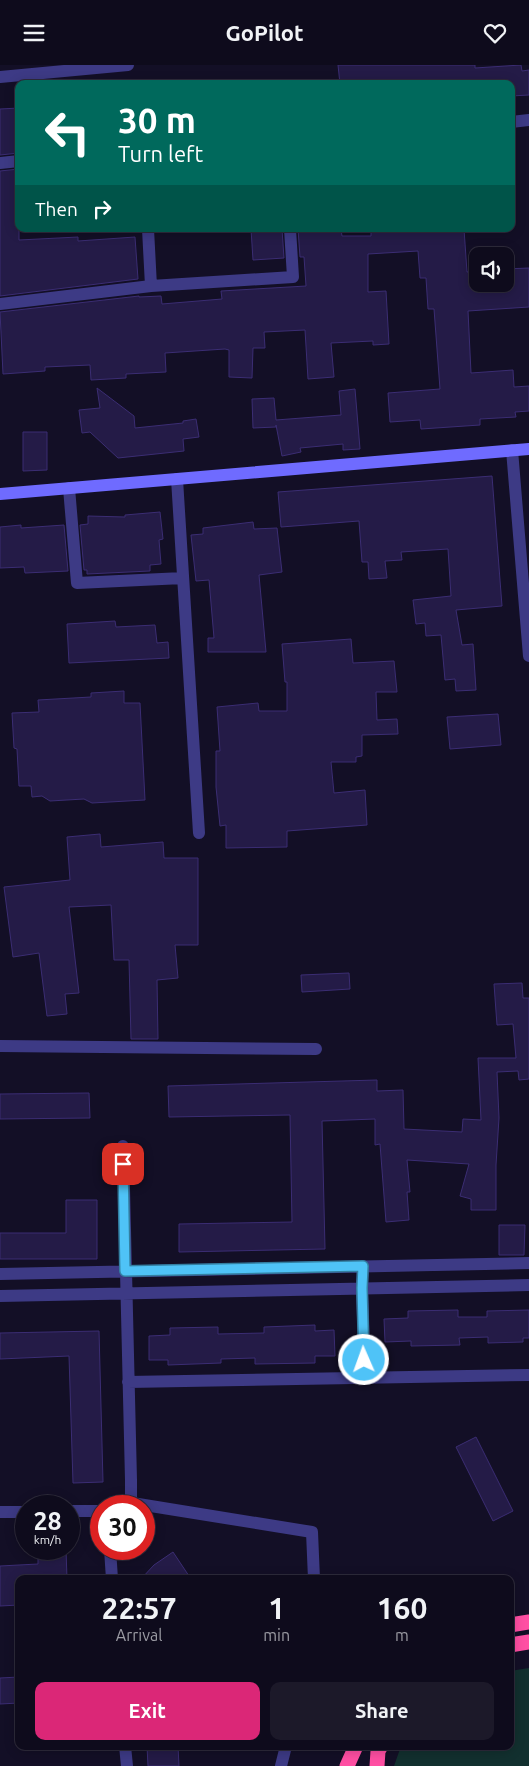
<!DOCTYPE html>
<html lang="en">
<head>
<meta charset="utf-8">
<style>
  :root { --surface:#0e0b1c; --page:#1c1929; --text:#f1f3f6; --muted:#9b9ba3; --line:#2e2b3b; --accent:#db2777 }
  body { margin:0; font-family:Ubuntu,sans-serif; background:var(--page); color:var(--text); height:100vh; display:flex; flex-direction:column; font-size:19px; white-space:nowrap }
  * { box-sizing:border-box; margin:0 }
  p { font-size:16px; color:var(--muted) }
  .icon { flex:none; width:28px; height:28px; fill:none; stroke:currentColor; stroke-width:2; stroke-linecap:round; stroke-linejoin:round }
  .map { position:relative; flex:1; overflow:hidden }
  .drawer { position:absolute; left:15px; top:1510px; width:499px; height:175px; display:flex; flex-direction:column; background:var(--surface); border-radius:10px; box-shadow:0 2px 12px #0003,0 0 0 1px var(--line) }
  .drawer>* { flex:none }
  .guide { position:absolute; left:15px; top:15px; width:500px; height:152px; border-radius:10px; box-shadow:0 2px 12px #0003,0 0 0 1px var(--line); background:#00695c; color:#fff; overflow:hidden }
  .buttons { position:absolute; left:469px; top:182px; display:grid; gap:10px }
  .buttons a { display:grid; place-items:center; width:45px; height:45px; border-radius:10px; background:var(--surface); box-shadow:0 2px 12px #0003,0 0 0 1px var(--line); font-size:25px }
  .speed { position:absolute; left:15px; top:1430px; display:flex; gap:10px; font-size:25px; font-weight:700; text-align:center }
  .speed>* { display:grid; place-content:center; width:65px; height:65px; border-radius:50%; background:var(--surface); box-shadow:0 2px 12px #0003,0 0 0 1px var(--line); line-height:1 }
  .speed small { font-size:12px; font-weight:400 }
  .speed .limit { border:8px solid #d22; background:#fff; color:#111 }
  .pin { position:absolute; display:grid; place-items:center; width:42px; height:42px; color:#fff; margin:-21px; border-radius:10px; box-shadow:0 2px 8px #0006 }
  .me { position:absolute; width:55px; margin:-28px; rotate:358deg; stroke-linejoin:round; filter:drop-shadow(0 0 4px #0008) }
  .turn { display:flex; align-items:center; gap:18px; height:105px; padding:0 20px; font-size:22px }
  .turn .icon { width:65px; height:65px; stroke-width:2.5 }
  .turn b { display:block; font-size:35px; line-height:42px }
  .then { display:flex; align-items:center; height:48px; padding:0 20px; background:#0003; gap:10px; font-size:19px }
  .eta { display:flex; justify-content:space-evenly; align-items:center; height:85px; text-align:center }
  .eta b { font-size:30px; font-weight:600; line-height:35px }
  .action { display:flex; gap:10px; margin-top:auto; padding:10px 20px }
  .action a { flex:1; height:58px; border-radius:10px; background:var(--accent); color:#fff; font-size:20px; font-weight:600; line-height:58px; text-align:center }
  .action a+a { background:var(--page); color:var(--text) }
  header { display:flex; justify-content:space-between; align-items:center; height:65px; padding:0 20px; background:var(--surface); font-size:22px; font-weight:600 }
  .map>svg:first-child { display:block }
  .green { fill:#12302f }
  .building { fill:#241b47; stroke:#3b2d73 }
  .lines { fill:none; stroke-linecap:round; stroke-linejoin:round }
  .street { stroke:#3d3a85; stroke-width:12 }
  .secondary { stroke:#6f6bff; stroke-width:12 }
  .highway { stroke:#ff4fa3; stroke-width:15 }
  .route-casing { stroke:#337fa1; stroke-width:12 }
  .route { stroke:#4fc3f7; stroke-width:9 }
</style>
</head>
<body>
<header><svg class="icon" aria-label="menu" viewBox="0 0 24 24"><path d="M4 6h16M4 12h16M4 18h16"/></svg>GoPilot<svg class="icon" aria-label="heart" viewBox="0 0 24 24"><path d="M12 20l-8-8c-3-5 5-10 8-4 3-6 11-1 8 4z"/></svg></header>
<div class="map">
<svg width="529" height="1701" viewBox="0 0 529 1701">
  <rect width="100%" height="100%" fill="#130f26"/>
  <!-- green -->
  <path class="green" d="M529,1603v98h-135l7,-20h109v-75z"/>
  <!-- building -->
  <path class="building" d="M338,0h137v3l46,-3 1,6 7,-1v25l-18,1v-12h-171z
    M19,43v45l-19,2v-46z
    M19,104v71l59,-3v4l57,-4 3,42 -138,17v-125z
    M251,164h31l2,29 -31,2z
    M298,164h43l1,7h29v-7h93l3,43 11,-1v13h27v-15l24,-1v39l-61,4 3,62 42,-3 1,17 15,-1v25l-14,1 1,5 -36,2v6l-59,4 -1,-9 -30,2 -2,-29 52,-4 -6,-80h-6l-2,-31h-6l-2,-27 -50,3v38l18,-1 3,53 -16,1v-4l-42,2 3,34 -26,2 -3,-49 -41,2 1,16h-12l-1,30 -23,-1v-27l-4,-1 -60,4 1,19 -40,2v4l-35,2 -1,-15 -45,2v4l-42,3 -3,-62 139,-16v1l22,-1 1,8 60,-5 -1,-8 85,-5 -2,-29h-4z
    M97,323l37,28 1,12 48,-5v-2l13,-2 3,18 -16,2 1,12 -66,7 -28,-26 -8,1 -3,-23 21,-2z
    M355,324l5,60 -17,1v-6l-43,4 1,4 -19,4 -6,-31v2l-23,1 -1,-29 22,-1 2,22 65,-5 -2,-24z
    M23,367h24v38l-24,1z
    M492,411l10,130 -46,4 6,35 11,-1 3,46 -20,1 -1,-12 -10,1 -4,-45 -15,1 -1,-13 -9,1 -3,-24 38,-4 -3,-47 -47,3 1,8 -17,1 2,17 -18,1 -1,-17h-6l-3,-41 -78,6 -3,-35z
    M160,447l3,27 -4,1 2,24 -11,1v6l-63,3v-4h-3l-4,-45 8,-1v-8l37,1v-2z
    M253,457l1,7 23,-1 5,44 -23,3 7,77h-58v-14h6l-5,-58 -13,1 -5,-46 12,-1v-6z
    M21,460v3l43,-3 4,46 -43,2 -1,-6 -24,1v-41z
    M115,556l1,6 39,-2 2,18 11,-1 1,16 -100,5 -2,-39z
    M351,574l2,24 41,-2 3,31h-21l1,28 20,-1 1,15 -36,1v21l-6,1v5h-25l3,31 31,-3 2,35 -80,6v16l-61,1v-23l-6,1 -4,-39v-36h4l-3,-44 41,-4 1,8h28v-29h-2l-3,-38z
    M124,626v12h16l5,97 -53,3 -8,-4 -34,2 -8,-5 -10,1 -1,-11h-12l-2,-37 -3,-1 -2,-35 27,-1 -1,-12 53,-3v-4z
    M498,649l3,31 -51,4 -3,-32z
    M100,769l1,13 62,-5 1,16h34v87h-23l3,33 -21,2 1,59h-27l-2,-79h-15l-3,-55 -42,2 10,86 -14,1 2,20 -20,2 -8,-63 -26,4 -9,-70 66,-7 -3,-43z
    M349,908l1,16 -48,3 -1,-17z
    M522,918l1,15h6v81l-10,1 -1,-9 -21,1 2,46 -3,47v45h-25v-11l-11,-3 9,-32 -62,-4 3,32h-3l2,28 -23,2 -6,-78 -5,1v-26l-53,2 3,128 -146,3v-28l113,-2 -2,-107 -121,2 -1,-31 209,-6v11l26,-1 1,39 58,3 1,-13 18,1 -3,-62h38l-3,-34 -16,1 -3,-41z
    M89,1028l1,25 -90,1v-25z
    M66,1135h31v59h-97v-26h66z
    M499,1160h26l-1,30h-25z
    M458,1245v7h29v-6l42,-1v28h-6v4l-35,1v-6l-29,1 1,7 -49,1v-5l-26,1 -1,-23 24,-1v-7z
    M315,1260v6l19,-1 1,26h-20v7l-60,1v-6l-34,1v4l-53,2v-5h-19v-24l21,-1v-7l48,-1v7l46,-1v-6z
    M99,1266l4,151 -30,1 -4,-127 -69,3v-26z
    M476,1372l37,74 -20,10 -37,-74z
    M38,1484h28l1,30h-48v26l-19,1v-40l38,-2z
    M173,1487l18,27h-50l13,-14z
    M19,1612v26l-19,1v-26z
    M147,1681h31l1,20h-31z"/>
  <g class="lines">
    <!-- street -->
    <path class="street" d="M0,12l128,-12
      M511,57l18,-2
      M0,98l19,-2
      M148,164l3,57
      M0,239l151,-18 142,-9 -3,-48
      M512,385l17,206
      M177,414l22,354
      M69,423l8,95 106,-5
      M0,981l316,3
      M363,1201l-1,22 3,90
      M0,1209l529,-11
      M0,1231l529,-11
      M128,1317l401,-7
      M126,1437l186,30 2,47
      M121,1441l10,-8v-18l-8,-334
      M69,1446h32
      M0,1447h26
      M110,1484l2,30
      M125,1681l2,20
      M281,1701l5,-20"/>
    <!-- secondary -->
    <path class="secondary" d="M0,429l529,-45"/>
    <!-- highway -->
    <path class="highway" d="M510,1560l19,-3
      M510,1580l19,-3
      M347,1701l9,-20
      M377,1701l1,-15 3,-5"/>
  </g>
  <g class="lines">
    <!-- route casing -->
    <g class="route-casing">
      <path id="route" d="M123,1099l2,107 238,-5 -1,22 2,72"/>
    </g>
    <!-- route -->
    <use href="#route" class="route"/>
  </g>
</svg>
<div class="buttons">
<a><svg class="icon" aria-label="sound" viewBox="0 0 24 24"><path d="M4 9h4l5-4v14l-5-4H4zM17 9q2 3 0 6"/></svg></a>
</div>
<div class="speed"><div>28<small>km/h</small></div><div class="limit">30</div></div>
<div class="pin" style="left:123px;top:1099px;background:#d93025"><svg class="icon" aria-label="arrive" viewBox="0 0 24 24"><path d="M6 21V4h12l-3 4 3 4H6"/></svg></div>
<svg class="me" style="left:364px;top:1295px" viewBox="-20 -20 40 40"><circle r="17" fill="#4fc3f7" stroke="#fff" stroke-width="3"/><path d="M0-11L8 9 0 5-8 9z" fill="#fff"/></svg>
<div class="guide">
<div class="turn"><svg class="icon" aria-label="left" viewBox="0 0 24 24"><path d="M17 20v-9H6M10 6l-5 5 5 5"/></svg><div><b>30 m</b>Turn left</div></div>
<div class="then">Then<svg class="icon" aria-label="right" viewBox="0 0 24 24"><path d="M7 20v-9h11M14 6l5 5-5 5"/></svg></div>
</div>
<section class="drawer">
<div class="eta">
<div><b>22:57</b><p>Arrival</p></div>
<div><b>1</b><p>min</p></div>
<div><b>160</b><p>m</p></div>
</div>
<div class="action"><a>Exit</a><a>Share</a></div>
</section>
</div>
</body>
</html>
